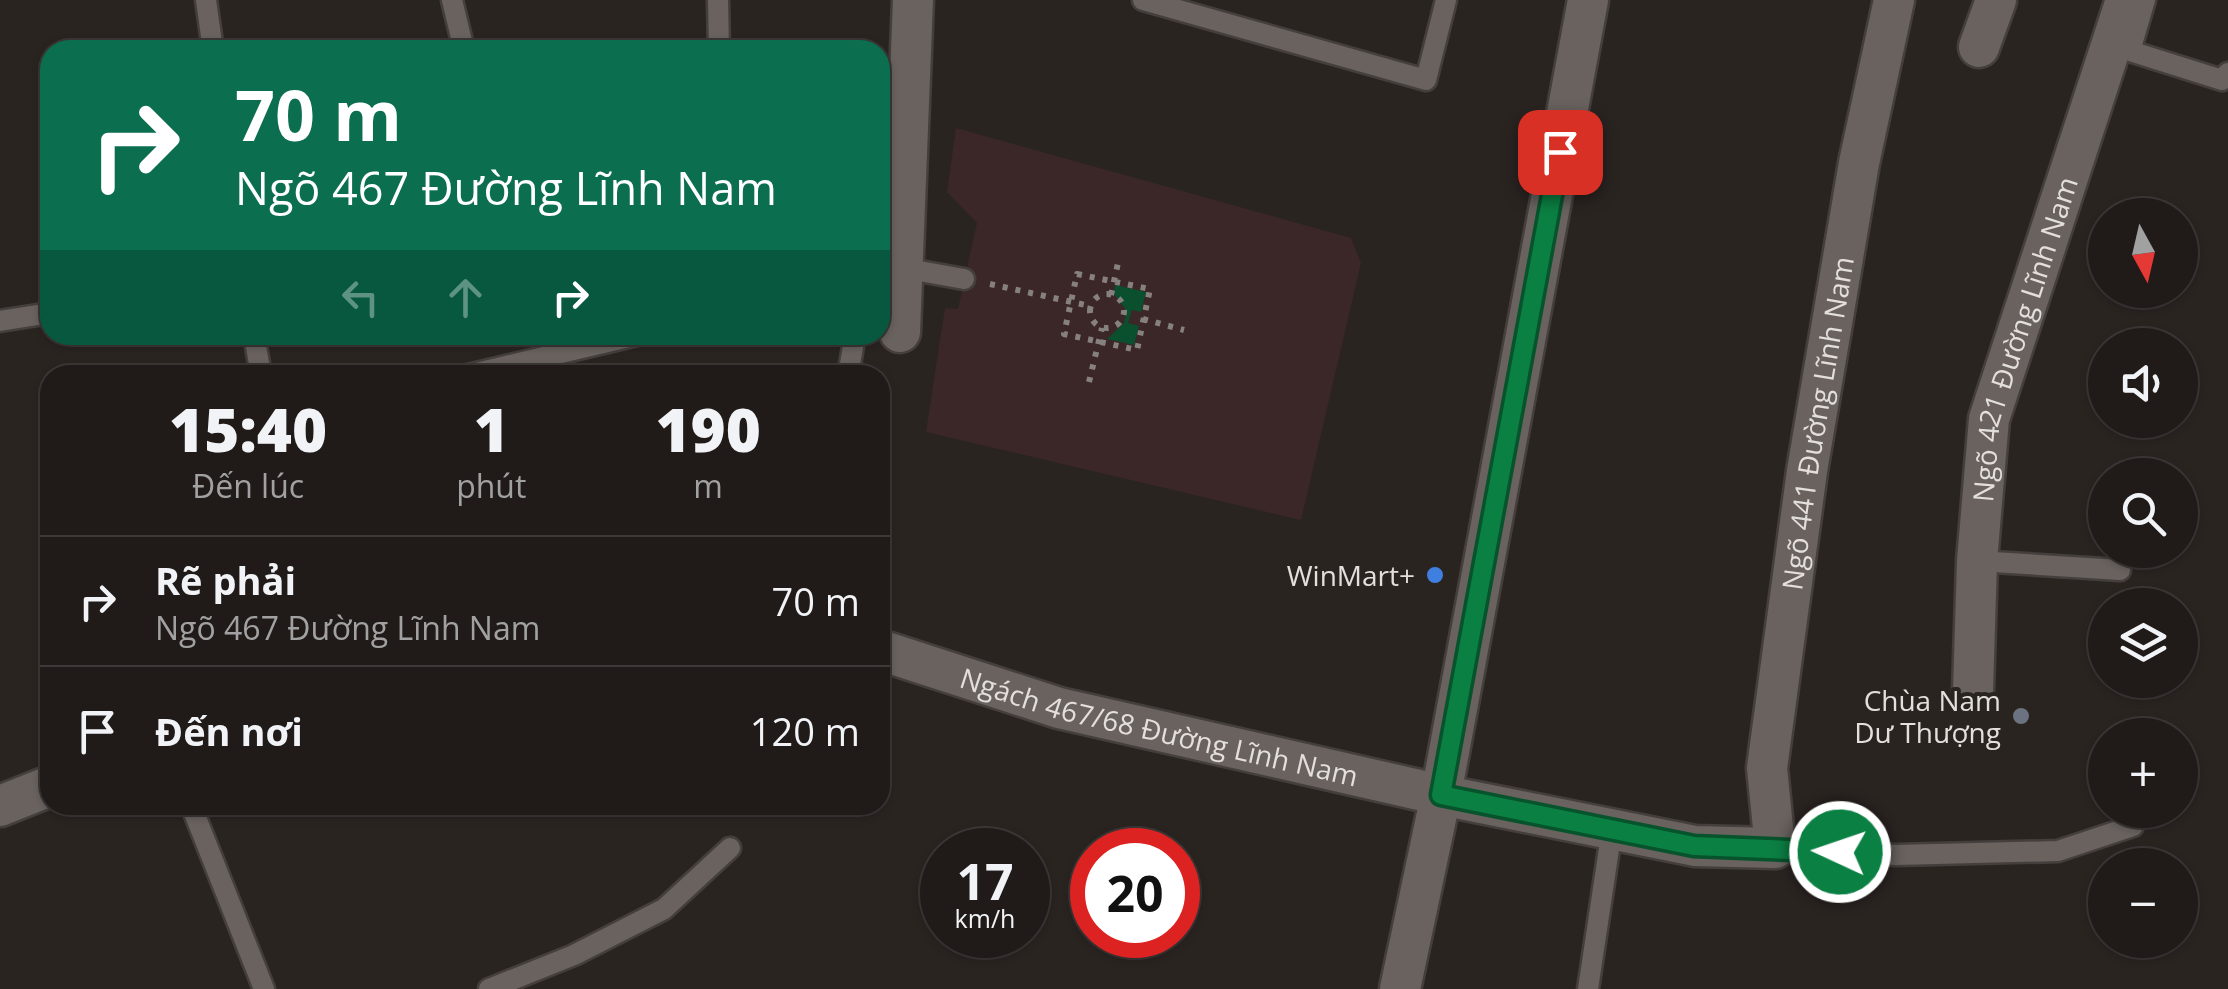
<!DOCTYPE html>
<html lang="vi">
<head>
<meta charset="utf-8">
<style>
  :root { --surface:#201b19; --page:#282422; --text:#f1f3f6; --muted:#a2a1a2; --line:#3d3938 }
  body { margin:0; font-family:"Open Sans",sans-serif; background:var(--page); color:var(--text); height:100vh; display:flex; flex-direction:column; font-size:38px; white-space:nowrap }
  * { box-sizing:border-box; margin:0 }
  p { font-size:32px; color:var(--muted) }
  .icon { flex:none; width:55px; height:55px; fill:none; stroke:currentColor; stroke-width:2; stroke-linecap:round; stroke-linejoin:round }
  .map { position:relative; flex:1; overflow:hidden }
  .side { position:absolute; left:40px; top:365px; width:850px; height:450px; display:flex; flex-direction:column; background:var(--surface); border-radius:30px; box-shadow:0 2px 8px #0004,0 0 0 2px var(--line) }
  .side>* { flex:none }
  .guide { position:absolute; left:40px; top:40px; width:850px; height:305px; border-radius:30px; box-shadow:0 2px 8px #0004,0 0 0 2px var(--line); background:#0b6e4f; color:#fff; overflow:hidden }
  .needle { width:65px; rotate:172deg }
  .buttons { position:absolute; left:2088px; top:198px; display:grid; gap:20px }
  .buttons a { display:grid; place-items:center; width:110px; height:110px; border-radius:50%; background:var(--surface); box-shadow:0 2px 8px #0004,0 0 0 2px var(--line); font-size:50px }
  .speed { position:absolute; left:920px; top:828px; display:flex; gap:20px; font-size:50px; font-weight:700; text-align:center }
  .speed>* { display:grid; place-content:center; width:130px; height:130px; border-radius:50%; background:var(--surface); box-shadow:0 2px 8px #0004,0 0 0 2px var(--line); line-height:1 }
  .speed small { font-size:25px; font-weight:400 }
  .speed .limit { border:15px solid #d22; background:#fff; color:#111 }
  .pin { position:absolute; display:grid; place-items:center; width:85px; height:85px; color:#fff; margin:-42px; border-radius:20px; box-shadow:0 5px 15px #0006 }
  .me { position:absolute; width:110px; margin:-55px; rotate:273deg; stroke-linejoin:round; filter:drop-shadow(0 0 8px #0008) }
  .turn { display:flex; align-items:center; gap:35px; height:210px; padding:0 30px; font-size:45px }
  .turn .icon { width:130px; height:130px; stroke-width:2.5 }
  .turn b { display:block; font-size:70px; line-height:85px }
  .lanes { display:flex; align-items:center; height:95px; padding:0 30px; background:#0003; justify-content:center; gap:50px; direction:ltr }
  .lanes .off { opacity:.35 }
  .eta { display:flex; justify-content:space-evenly; align-items:center; height:170px; text-align:center }
  .eta b { font-size:60px; font-weight:800; line-height:70px }
  ul { padding:0; list-style:none }
  li { display:flex; align-items:center; gap:30px; height:130px; padding:0 30px; border-top:2px solid var(--line) }
  li div { flex:1 }
  li b { display:block; font-size:38px }
  li em { font-style:normal }
  .map>svg:first-child { display:block }
  .medical { fill:#3b2727 }
  .green { fill:#0a4f2e }
  .lines { fill:none; stroke-linecap:round; stroke-linejoin:round }
  .service-casing { stroke:#443f3d; stroke-width:25 }
  .minor-casing { stroke:#443f3d; stroke-width:45 }
  .path { stroke:#86817e; stroke-width:6; stroke-dasharray:5 8; stroke-linecap:butt }
  .service { stroke:#69625f; stroke-width:20 }
  .minor { stroke:#69625f; stroke-width:40 }
  .route-casing { stroke:#07532c; stroke-width:25 }
  .route { stroke:#0b8043; stroke-width:18 }
  .shop-dot { fill:#3f7fe0; stroke:#2a2421; stroke-width:4 }
  .worship-dot { fill:#6b7280; stroke:#2a2421; stroke-width:4 }
  .labels { text-anchor:middle; dominant-baseline:central; stroke-width:8; stroke-linejoin:round; paint-order:stroke }
  .street-label { font-size:28px; fill:#e3dfdd; stroke:#2a2421 }
  .poi-label { font-size:28px; fill:#e3dfdd; stroke:#2a2421; text-anchor:end }
</style>
</head>
<body>
<div class="map">
<svg width="2228" height="989" viewBox="0 0 2228 989">
  <rect width="100%" height="100%" fill="#2a2421"/>
  <!-- medical -->
  <path class="medical" d="M956,128l395,110 10,25 -60,257 -375,-88 19,-124 13,1 19,-86 -30,-31z"/>
  <!-- green -->
  <path class="green" d="M1115,285l31,7 -5,20 -9,-2 -4,13 11,3 -5,19 -27,-6 17,-16 3,-12 -13,-17z"/>
  <g class="lines">
    <!-- service casing -->
    <g class="service-casing">
      <path id="service" d="M206,0l7,50
        M452,0l12,50
        M718,0l1,50
        M1143,0l283,80 20,-80
        M2145,0l-15,51 92,29 6,-7
        M880,297l23,-29 61,11
        M0,321l50,-8
        M254,335l7,40
        M855,335l-5,29 6,11
        M468,375l169,-40
        M1977,561l143,9
        M191,805l73,184
        M1775,848l121,7 162,-4 75,-25
        M489,989l85,-34 90,-46 66,-61
        M1588,989l24,-160"/>
    </g>
    <!-- minor casing -->
    <g class="minor-casing">
      <g id="minor">
        <path d="M1979,47l17,-47"/>
        <path d="M900,332l13,-332"/>
        <path id="s1" d="M880,650l179,58 382,87 254,51 80,2 -8,-80 40,-297 52,-308 35,-163"/>
        <path id="s2" d="M1973,691l4,-130 12,-142 137,-419"/>
        <path d="M0,806l50,-20"/>
        <path d="M1400,989l41,-194 147,-795"/>
      </g>
    </g>
    <!-- path -->
    <path class="path" d="M1077,274l73,15 -13,61 -73,-16z
      M990,284l100,22
      M1090 311a17 17 0 1 1 34 0a17 17 0 1 1-34 0Z
      M1111,295l7,-32
      M1143,319l41,11
      M1089,382l13,-54"/>
    <!-- service -->
    <use href="#service" class="service"/>
    <!-- minor -->
    <use href="#minor" class="minor"/>
  </g>
  <g class="lines">
    <!-- route casing -->
    <g class="route-casing">
      <path id="route" d="M1560,152l-119,643 253,51 146,6"/>
    </g>
    <!-- route -->
    <use href="#route" class="route"/>
  </g>
  <!-- markers -->
  <circle class="shop-dot" cx="1435" cy="575" r="10"/>
  <circle class="worship-dot" cx="2021" cy="716" r="10"/>
  <g class="labels">
    <!-- street labels -->
    <g class="street-label">
      <text stroke="none"><textPath href="#s2" startOffset="358">Ngõ 421 Đường Lĩnh Nam</textPath></text>
      <text stroke="none"><textPath href="#s1" startOffset="1348">Ngõ 441 Đường Lĩnh Nam</textPath></text>
      <text stroke="none"><textPath href="#s1" startOffset="290">Ngách 467/68 Đường Lĩnh Nam</textPath></text>
    </g>
    <!-- poi labels -->
    <g class="poi-label">
      <text x="1415" y="575">WinMart+</text>
      <text x="2001" y="700">Chùa Nam<tspan x="2001" dy="32">Dư Thượng</tspan></text>
    </g>
  </g>
</svg>
<div class="buttons">
<a><svg class="needle" viewBox="-14 -14 28 28"><path d="M0-13l5 13h-10z" fill="#e53935"/><path d="M0 13l5-13h-10z" fill="#a2a1a2"/></svg></a>
<a><svg class="icon" aria-label="sound" viewBox="0 0 24 24"><path d="M4 9h4l5-4v14l-5-4H4zM17 9q2 3 0 6"/></svg></a>
<a><svg class="icon" aria-label="search" viewBox="0 0 24 24"><circle cx="10" cy="10" r="6"/><path d="M15 15l6 6"/></svg></a>
<a><svg class="icon" aria-label="layers" viewBox="0 0 24 24"><path d="M12 4l9 5-9 5-9-5zM3 14l9 5 9-5"/></svg></a>
<a>+</a>
<a>−</a>
</div>
<div class="speed"><div>17<small>km/h</small></div><div class="limit">20</div></div>
<div class="pin" style="left:1560px;top:152px;background:#d93025"><svg class="icon" aria-label="arrive" viewBox="0 0 24 24"><path d="M6 21V4h12l-3 4 3 4H6"/></svg></div>
<svg class="me" style="left:1840px;top:852px" viewBox="-20 -20 40 40"><circle r="17" fill="#0b8043" stroke="#fff" stroke-width="3"/><path d="M0-11L8 9 0 5-8 9z" fill="#fff"/></svg>
<div class="guide">
<div class="turn"><svg class="icon" aria-label="right" viewBox="0 0 24 24"><path d="M7 20v-9h11M14 6l5 5-5 5"/></svg><div><b>70 m</b>Ngõ 467 Đường Lĩnh Nam</div></div>
<div class="lanes"><svg class="icon off" aria-label="left" viewBox="0 0 24 24"><path d="M17 20v-9H6M10 6l-5 5 5 5"/></svg><svg class="icon off" aria-label="ahead" viewBox="0 0 24 24"><path d="M12 20V5M6 11l6-6 6 6"/></svg><svg class="icon" aria-label="right" viewBox="0 0 24 24"><path d="M7 20v-9h11M14 6l5 5-5 5"/></svg></div>
</div>
<section class="side">
<div class="eta">
<div><b>15:40</b><p>Đến lúc</p></div>
<div><b>1</b><p>phút</p></div>
<div><b>190</b><p>m</p></div>
</div>
<ul>
<li><svg class="icon" aria-label="right" viewBox="0 0 24 24"><path d="M7 20v-9h11M14 6l5 5-5 5"/></svg><div><b>Rẽ phải</b><p>Ngõ 467 Đường Lĩnh Nam</p></div><em>70 m</em></li>
<li><svg class="icon" aria-label="arrive" viewBox="0 0 24 24"><path d="M6 21V4h12l-3 4 3 4H6"/></svg><div><b>Đến nơi</b></div><em>120 m</em></li>
</ul>
</section>
</div>
</body>
</html>
